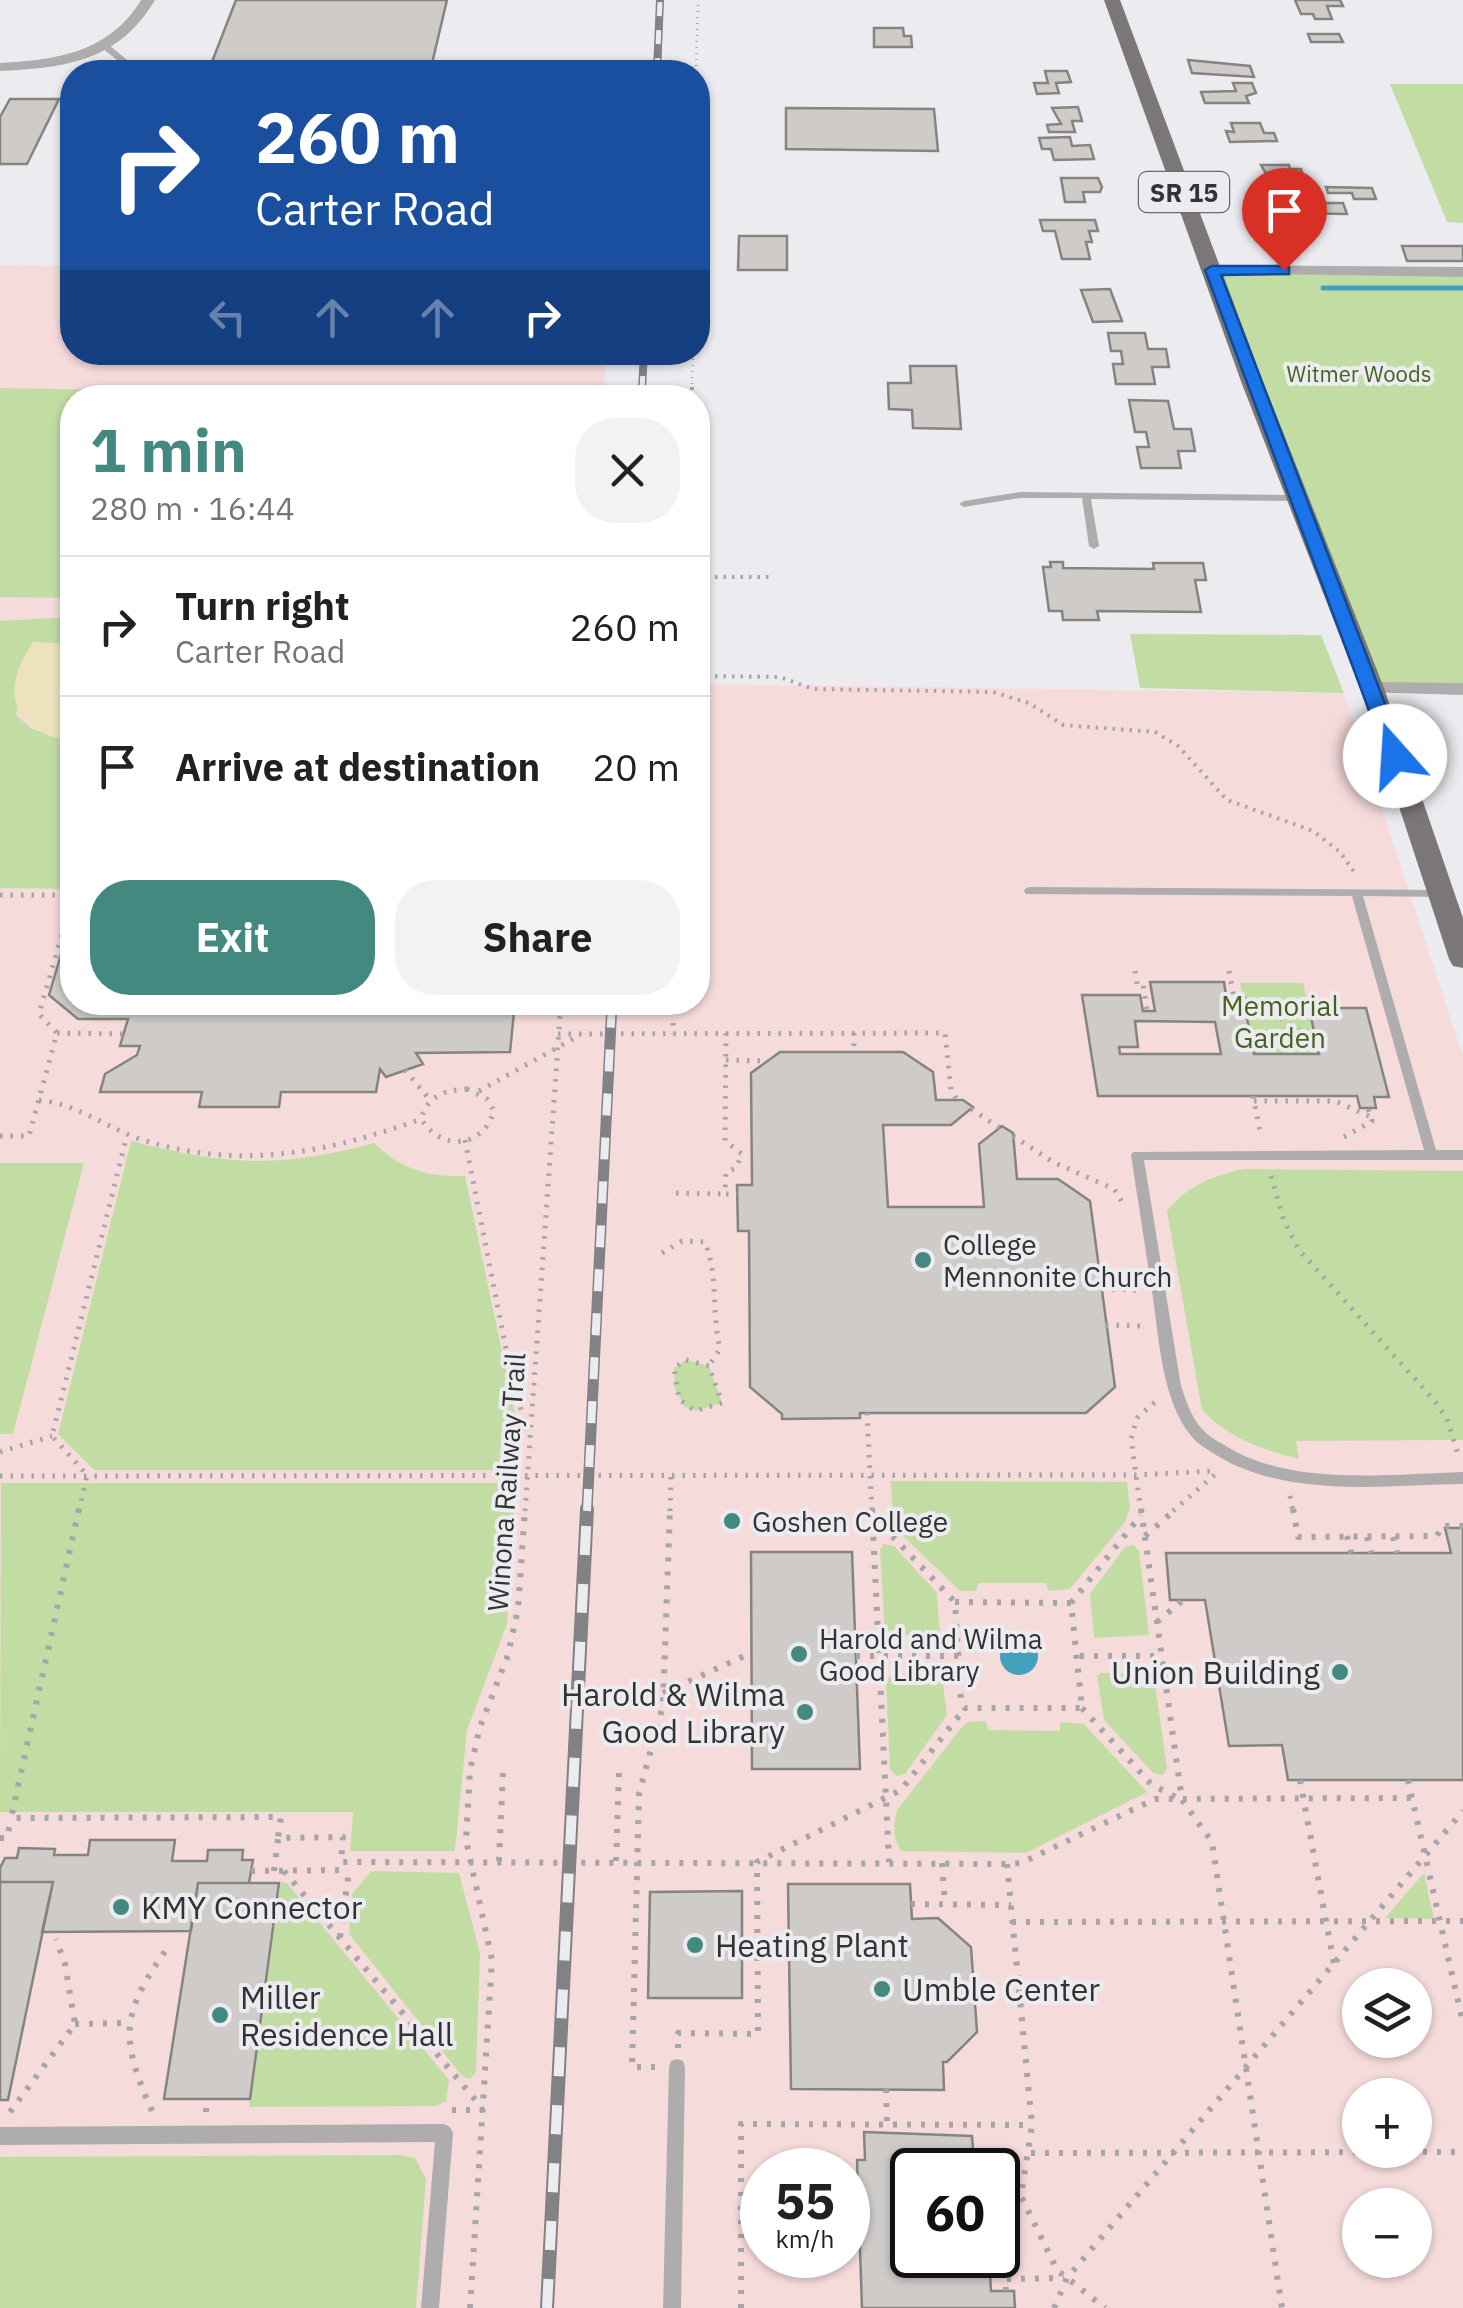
<!DOCTYPE html>
<html lang="en">
<head>
<meta charset="utf-8">
<style>
  :root { --surface:#fff; --page:#f2f2f2; --text:#202124; --muted:#757577; --line:#e0e0e0; --accent:#438980 }
  body { margin:0; font-family:"IBM Plex Sans",sans-serif; background:var(--page); color:var(--text); height:100vh; display:flex; flex-direction:column; font-size:38px; white-space:nowrap }
  * { box-sizing:border-box; margin:0 }
  p { font-size:32px; color:var(--muted) }
  .icon { flex:none; width:55px; height:55px; fill:none; stroke:currentColor; stroke-width:2; stroke-linecap:round; stroke-linejoin:round }
  .map { position:relative; flex:1; overflow:hidden }
  .panel { position:absolute; left:60px; top:385px; width:650px; height:630px; display:flex; flex-direction:column; background:var(--surface); border-radius:40px; box-shadow:0 2px 8px #0004 }
  .panel>* { flex:none }
  .banner { position:absolute; left:60px; top:60px; width:650px; height:305px; border-radius:40px; box-shadow:0 2px 8px #0004; background:#1a4fa0; color:#fff; overflow:hidden }
  .controls { position:absolute; left:1342px; top:1968px; display:grid; gap:20px }
  .controls a { display:grid; place-items:center; width:90px; height:90px; border-radius:50%; background:var(--surface); box-shadow:0 2px 8px #0004; font-size:50px }
  .speed { position:absolute; left:740px; top:2148px; display:flex; gap:20px; font-size:50px; font-weight:700; text-align:center }
  .speed>* { display:grid; place-content:center; width:130px; height:130px; border-radius:50%; background:var(--surface); box-shadow:0 2px 8px #0004; line-height:1 }
  .speed small { font-size:25px; font-weight:400 }
  .speed .limit { border:5px solid #111; border-radius:15px; background:#fff; color:#111 }
  .pin { position:absolute; display:grid; place-items:center; width:85px; height:85px; color:#fff; margin:-102px -42px; border-radius:50% 50% 50% 0; rotate:-45deg; box-shadow:0 0 10px #0007 }
  .pin .icon { rotate:45deg }
  .me { position:absolute; width:110px; margin:-55px; rotate:341deg; stroke-linejoin:round; filter:drop-shadow(0 0 8px #0008) }
  .turn { display:flex; align-items:center; gap:35px; height:210px; padding:0 30px; font-size:45px }
  .turn .icon { width:130px; height:130px; stroke-width:2.5 }
  .turn b { display:block; font-size:70px; line-height:85px }
  .lanes { display:flex; align-items:center; height:95px; padding:0 30px; background:#0003; justify-content:center; gap:50px; direction:ltr }
  .lanes .off { opacity:.35 }
  .round { display:grid; place-items:center; flex:none; width:105px; height:105px; border-radius:40px; background:var(--page) }
  .head { display:flex; align-items:center; justify-content:space-between; height:170px; padding:0 30px }
  h1 { font-size:60px; font-weight:700; line-height:75px; color:var(--accent) }
  .action { display:flex; gap:20px; margin-top:auto; padding:20px 30px }
  .action a { flex:1; height:115px; border-radius:40px; background:var(--accent); color:#fff; font-size:40px; font-weight:700; line-height:115px; text-align:center }
  .action a+a { background:var(--page); color:var(--text) }
  ul { padding:0; list-style:none }
  li { display:flex; align-items:center; gap:30px; height:140px; padding:0 30px; border-top:2px solid var(--line) }
  li div { flex:1 }
  li b { display:block; font-size:38px }
  li em { font-style:normal }
  .map>svg:first-child { display:block }
  .education { fill:#f6dbdb; fill-rule:evenodd }
  .green { fill:#c1dda3 }
  .sand { fill:#ece2bd }
  .water { fill:#45a1bb }
  .lines { fill:none; stroke-linecap:round; stroke-linejoin:round }
  .stream { stroke:#45a1bb; stroke-width:5 }
  .building { fill:#cecbc9; stroke:#868481; stroke-width:2.5; fill-rule:evenodd }
  .path-far3 { stroke:#a6a5a9; stroke-width:2.5; stroke-dasharray:1 5; stroke-linecap:butt }
  .path-far2 { stroke:#a6a5a9; stroke-width:4; stroke-dasharray:2.5 6; stroke-linecap:butt }
  .path-far1 { stroke:#a6a5a9; stroke-width:5; stroke-dasharray:2.5 8; stroke-linecap:butt }
  .path { stroke:#a6a5a9; stroke-width:6; stroke-dasharray:4 10; stroke-linecap:butt }
  .lane { fill:#aeacac; fill-rule:evenodd }
  .street { fill:#aeacac; fill-rule:evenodd }
  .primary { fill:#7a7776; fill-rule:evenodd }
  .rail-far3-casing { stroke:#828184; stroke-width:8 }
  .rail-far2-casing { stroke:#828184; stroke-width:9 }
  .rail-far1-casing { stroke:#828184; stroke-width:11 }
  .rail-casing { stroke:#828184; stroke-width:14 }
  .rail-far3 { stroke:#ecebef; stroke-width:5; stroke-dasharray:14; stroke-linecap:butt }
  .rail-far2 { stroke:#ecebef; stroke-width:6; stroke-dasharray:18; stroke-linecap:butt }
  .rail-far1 { stroke:#ecebef; stroke-width:8; stroke-dasharray:22; stroke-linecap:butt }
  .rail { stroke:#ecebef; stroke-width:10; stroke-dasharray:29; stroke-linecap:butt }
  .route { fill:#1a73e8; stroke:#114b97; stroke-width:2.5 }
  .poi-dot { fill:#438980; stroke:#ecebef; stroke-width:4 }
  .labels { text-anchor:middle; dominant-baseline:central; stroke-width:8; stroke-linejoin:round; paint-order:stroke }
  .far-park-label { font-size:22px; fill:#46621f; stroke:#ecebef }
  .shield { fill:#ecebef; stroke:#6a6a6c; stroke-width:2.5 }
  .shield-label { font-size:25px; font-weight:bold; fill:#333234 }
  .park-label { font-size:28px; fill:#46621f; stroke:#ecebef }
  .poi-label { font-size:28px; fill:#333234; stroke:#ecebef; text-anchor:start }
  .street-label { font-size:28px; fill:#333234; stroke:#ecebef }
  .near-poi-label { font-size:32px; fill:#333234; stroke:#ecebef; text-anchor:start }
</style>
</head>
<body>
<div class="map">
<svg width="1463" height="2308" viewBox="0 0 1463 2308">
  <rect width="100%" height="100%" fill="#ecebef"/>
  <!-- education -->
  <path class="education" d="M0,265l72,1v86l535,1 -4,44 -531,1v604h626v-318l646,9 119,363v1252h-1463zM1360,1985h55v55h-55zM1360,2095h55v55h-55zM762,2170h86v85h-86zM912,2170h86v85h-86zM1360,2205h55v55h-55z"/>
  <!-- green -->
  <path class="green" d="M1390,84h73v139l-16,-1z
    M1212,270l251,2v417l-91,-1z
    M0,388l165,3 -2,6 -91,1v200l-72,-1z
    M72,617v27l-39,-1 -17,72 16,14 40,12v148l-72,-1v-267z
    M1130,634l191,1 23,58 -204,-5z
    M1240,983h63l16,71h-65z
    M131,1141c95,24 147,28 243,2 28,27 54,34 91,33l56,266 -3,28h-424l-36,-36z
    M0,1163h84l-71,271h-13z
    M1244,1169l219,2v269l-167,1 3,18c-37,-9 -70,-21 -97,-49l-35,-199c21,-26 46,-35 77,-42z
    M686,1360l23,6 13,37 -27,8 -11,-5 -9,-17 -1,-21z
    M891,1481l236,1 3,26 -5,14 -55,67 -22,2 -2,-8h-67l-3,8h-16l-67,-65z
    M1,1483h516l-10,141 -40,106 -12,121h-105l3,-39h-353z
    M884,1544l10,2 43,47 3,44 -55,-3 -5,-84z
    M1133,1545l6,6 10,84 -55,3 -4,-44 35,-47z
    M1101,1673h47l6,4 13,91 -4,7 -10,-2 -49,-53 -7,-44z
    M893,1674l49,1 5,40 -42,59 -9,2 -6,-7 -4,-88z
    M985,1721l4,9 71,1v-9l24,2 63,68 -121,61 -124,-2c-9,-8 -10,-31 -4,-42l64,-82 6,-5z
    M371,1871l88,2 21,80 -4,119 -6,7 -8,-3 -113,-142 3,-40z
    M1424,1873l10,46 -49,-1z
    M281,1882l6,1 162,197 -3,21 -10,5 -187,1z
    M401,2155l14,3 11,21 -10,129h-416v-151z"/>
  <!-- sand -->
  <path class="sand" d="M33,642l39,2v12l-16,40 10,9h6v36c-62,-9 -72,-51 -39,-99z"/>
  <!-- water -->
  <path class="water" d="M1000 1656a19 19 0 1 1 38 0a19 19 0 1 1-38 0Z"/>
  <g class="lines">
    <!-- stream -->
    <path class="stream" d="M1323,288h140"/>
  </g>
  <!-- building -->
  <path class="building" d="M236,0h211l-17,72h-222z
    M1295,0h45l3,6h-16l5,13h-17l-2,-5h-12z
    M874,28h29l1,8h7l1,11h-38z
    M1308,34h31l4,8h-32z
    M1188,60l62,6 4,11 -62,-4z
    M1045,71h22l4,11 -15,1 3,10 -22,1 -3,-11h14z
    M1233,83h19l4,10 -10,3 3,7h-44l-4,-11 35,-1z
    M10,99h49l-32,65h-27v-47z
    M1078,107l4,14h-10l3,11h-26l-2,-7 14,-1 -9,-16z
    M786,108l148,1 4,42 -152,-2z
    M1231,123h29l4,10h10l3,8 -47,1 -4,-11 8,1z
    M1070,137l2,9 18,-1 4,14 -40,1 -3,-11h-9l-3,-11z
    M1261,165h28l1,4h11l2,7 -35,1z
    M1061,178h37l4,9 -2,5h-17l2,10h-20z
    M1326,187l46,1 4,11h-22l-2,-6h-24z
    M1272,190h36l4,13h31l4,11 -65,-1 -3,-10h-10l-3,-9h7z
    M1040,220h55l3,11h-9l3,11h-6l4,17h-28l-7,-28h-12z
    M739,236h48v34h-49z
    M1402,246h61v15h-56z
    M1110,289l12,32 -29,1 -12,-32z
    M1108,333h37l3,16h18l3,18h-17l3,17h-39l-3,-20h10l-2,-13h-10z
    M910,366h46l5,63 -48,-1 -1,-18 -23,-1 -1,-26h23z
    M1129,400l39,1 6,28h17l4,22h-17l3,17h-40l-4,-21h12l-3,-15h-11z
    M1050,562h13v6l91,1 -1,-6h50l3,17h-11l6,32 -104,-1 2,9h-36l-1,-9h-13l-6,-44h8z
    M72,928v74h443l-5,50 -94,1 7,11 -37,13 -6,-8 -4,23h-95l-2,15h-80l3,-15h-102l5,-18 32,-19 3,-9h-20l8,-27h-50l-29,-24 19,-64z
    M1150,982h74l3,20h17l10,52h65l-10,-46h57l23,89h-15l2,11h-16l-3,-12h-259l-16,-101h58l3,16h12zM1135,1021l80,1 6,32h-101l-1,-7h19z
    M780,1052h123l30,20 3,28h27l10,7 -22,18h-68l5,82h96l-5,-63 23,-18 11,7 4,46h41l32,22 25,186 -29,26h-226v5l-78,1v-5l-32,-27 -1,-156h-11l-1,-46h15l-1,-112z
    M1445,1528h18v252h-175l-6,-35 -53,1 -24,-146h-35l-4,-47h285z
    M751,1552h101l8,217h-108z
    M90,1840h85l-3,21h35l1,-11h35l-1,10h11l-4,23h-51l-7,48 -149,1 11,-50h-53v-14l5,-10h12l2,-10 36,1 -1,6h34z
    M0,1882h53l-45,218h-8z
    M198,1883h81l-29,216h-86z
    M788,1884h122l2,35 26,-1 33,29 6,85 -30,30h-4l1,28 -153,-1z
    M742,1891v107h-94l2,-106z
    M864,2132l108,4 2,25 8,-1 1,10h-71v85h77l2,36h23l1,17h-153l-5,-148h8z"/>
  <g class="lines">
    <!-- path-far3 -->
    <path class="path-far3" d="M696,72l2,-72
      M692,390l1,-38"/>
    <!-- path-far2 -->
    <path class="path-far2" d="M692,398v-11
      M698,577h71
      M698,676l82,1 33,12 180,3 36,11 34,22 92,7 23,14 49,54 86,31 27,21 17,24"/>
    <!-- path-far1 -->
    <path class="path-far1" d="M0,895h72
      M1135,971l2,13h6l4,27
      M1229,971l6,31
      M1234,996l26,7 41,29 14,2
      M673,1002v32
      M57,1033l66,1
      M726,1033l-1,108 17,13 -6,14 -10,4 -1,22h12
      M854,1033v19
      M558,1034l387,-1 6,57 6,10
      M726,1060l42,1
      M405,1070l25,30
      M467,1089l20,10 7,12c-12,38 -53,40 -73,8 6,-23 24,-29 46,-30z
      M479,1091l99,-55
      M1253,1096l8,40
      M39,1100c38,4 66,27 101,39 98,32 187,14 281,-20
      M1254,1101h81l36,16
      M971,1109l29,19
      M0,1136h29l28,-103 -18,-19 32,-111
      M1013,1136l40,26 61,27 8,13
      M1344,1137l28,-16 -4,-13
      M465,1140l42,214 21,83
      M1271,1176l13,45 15,29 134,149 14,20 12,38
      M676,1193l49,1
      M662,1253l20,-12 23,1c14,35 6,70 15,107l-11,17
      M1102,1289l34,1
      M1106,1325l35,1
      M686,1360l23,6 13,37 -27,8 -16,-12 -5,-31z
      M867,1413l5,98
      M0,1452l52,-16
      M0,1476l1136,-1 78,-4
      M1290,1496l3,15
      M79,1511l8,-36 -35,-39 75,-301
      M525,1511l36,-509
      M670,1511l1,-35
      M1141,1511l-10,-72 6,-21 18,-16
      M1173,1511l46,-40"/>
    <!-- path -->
    <path class="path" d="M79,1509l-68,309 270,-1 -3,21 65,-1 -2,25 666,2 14,-1 134,-64 257,-1
      M872,1509l17,353
      M1141,1509l41,291 30,42 70,466
      M1293,1509l5,28 139,-1 5,-10h21
      M873,1516l82,86
      M1145,1536l31,-27
      M1347,1536l4,17
      M1367,1537l4,16
      M1393,1537l4,16
      M955,1602l116,1 11,105h-117l-4,-6z
      M1071,1603l70,-88
      M1157,1622l26,-22
      M856,1656h102
      M1080,1656h82
      M663,1693l88,-40
      M1082,1708l70,77 28,14
      M1300,1780l34,184
      M1408,1780l55,243
      M0,1838h7l4,-19
      M499,1861l4,-88
      M616,1861l3,-89
      M942,1863l3,41
      M1007,1864l25,261 -11,71 36,74 48,38
      M251,1871l98,-1
      M274,1871l4,-32
      M284,1871l198,237
      M911,1904l100,1
      M1012,1922l451,-1
      M340,1937l9,-66
      M75,2024l49,-1
      M678,2048v-15l80,1 -1,-172 144,-72 64,-82
      M655,2067h-23l7,-273 24,-89 7,-196
      M886,2089l1,35
      M452,2110h32
      M152,2111c-33,-74 -31,-99 17,-165
      M10,2112l65,-88 -10,-60 -9,-25
      M206,2112l1,-13
      M1031,2153l432,-1
      M1006,2291l-1,-12 59,-1
      M470,2308l22,-348 -26,-120 4,-70 10,-43 28,-72 10,-46 7,-100
      M741,2308v-184l291,1
      M1054,2308l13,-30 396,-467"/>
    <!-- lane -->
    <path class="lane" d="M103,45h6l23,19 -3,8h-6l2,-6 -22,-17z
      M69,201h3v15l-8,-2z
      M1020,492l277,3 5,3 -5,3 -206,-2 8,47 -5,3 -5,-3 -7,-48h-62l-56,9 -5,-3 5,-3z
      M1030,887l416,3 2,3 -6,4 -79,-1 73,254h27v10h-319l37,226c5,15 10,30 20,42 7,8 16,13 25,18 65,41 163,28 237,26v12c-80,1 -175,15 -247,-29 -9,-6 -18,-11 -24,-18 -31,-37 -33,-101 -40,-146 -7,-45 -14,-91 -21,-136l2,-3 291,-2 -72,-254 -326,-2 -2,-3 2,-3z
      M677,2059l6,2 2,6 -4,241h-18l6,-241 2,-6z
      M444,2124l6,3 3,6 -14,175h-18l14,-166 -435,3v-18z"/>
    <!-- street -->
    <path class="street" d="M141,0h14c-36,61 -89,68 -155,71v-8c57,-3 110,-11 141,-63z
      M1212,265l251,2v10l-257,-4v-6z
      M1372,682l91,1v12l-98,-3 -3,-4z"/>
    <!-- primary -->
    <path class="primary" d="M1104,0h16l144,384 120,304 79,230v50l-10,-2 -4,-7 -89,-271 -118,-304z"/>
    <!-- rail-far3 casing -->
    <g class="rail-far3-casing">
      <path id="rail-far3" d="M657,72l3,-72
        M642,390l2,-38"/>
    </g>
    <!-- rail-far2 casing -->
    <g class="rail-far2-casing">
      <path id="rail-far2" d="M642,398v-11"/>
    </g>
    <!-- rail-far1 casing -->
    <g class="rail-far1-casing">
      <path id="rail-far1" d="M587,1511l25,-509"/>
    </g>
    <!-- rail casing -->
    <g class="rail-casing">
      <path id="rail" d="M547,2308l40,-799"/>
    </g>
    <!-- rail-far3 -->
    <use href="#rail-far3" class="rail-far3"/>
    <!-- rail-far2 -->
    <use href="#rail-far2" class="rail-far2"/>
    <!-- rail-far1 -->
    <use href="#rail-far1" class="rail-far1"/>
    <!-- rail -->
    <use href="#rail" class="rail"/>
  </g>
  <!-- route -->
  <path class="route" d="M1284,266l5,1v7l-68,1 184,481 -10,6 -9,-6 -181,-486 7,-4z"/>
  <!-- markers -->
  <g class="poi-dot">
    <circle cx="923" cy="1260" r="10"/>
    <circle cx="732" cy="1521" r="10"/>
    <circle cx="799" cy="1654" r="10"/>
    <circle cx="1340" cy="1672" r="10"/>
    <circle cx="805" cy="1712" r="10"/>
    <circle cx="121" cy="1907" r="10"/>
    <circle cx="695" cy="1945" r="10"/>
    <circle cx="882" cy="1989" r="10"/>
    <circle cx="220" cy="2015" r="10"/>
  </g>
  <g class="labels">
    <!-- far-park labels -->
    <g class="far-park-label">
      <text x="1359" y="373">Witmer Woods</text>
    </g>
    <!-- shield labels -->
    <rect class="shield" x="1139" y="172" width="90" height="40" rx="8"/>
    <g class="shield-label">
      <text x="1184" y="192">SR 15</text>
    </g>
    <!-- park labels -->
    <g class="park-label">
      <text x="1280" y="1005">Memorial<tspan x="1280" dy="32">Garden</tspan></text>
    </g>
    <!-- poi labels -->
    <g class="poi-label">
      <text x="943" y="1244">College<tspan x="943" dy="32">Mennonite Church</tspan></text>
      <text x="752" y="1521">Goshen College</text>
      <text x="819" y="1638">Harold and Wilma<tspan x="819" dy="32">Good Library</tspan></text>
    </g>
    <!-- street labels -->
    <g class="street-label">
      <text transform="translate(506 1482) rotate(-86)">Winona Railway Trail</text>
    </g>
    <!-- near-poi labels -->
    <g class="near-poi-label">
      <text x="1320" y="1672" text-anchor="end">Union Building</text>
      <text x="785" y="1694" text-anchor="end">Harold &amp; Wilma<tspan x="785" dy="37">Good Library</tspan></text>
      <text x="141" y="1907">KMY Connector</text>
      <text x="715" y="1945">Heating Plant</text>
      <text x="902" y="1989">Umble Center</text>
      <text x="240" y="1997">Miller<tspan x="240" dy="37">Residence Hall</tspan></text>
    </g>
  </g>
</svg>
<div class="controls">
<a><svg class="icon" aria-label="layers" viewBox="0 0 24 24"><path d="M12 4l9 5-9 5-9-5zM3 14l9 5 9-5"/></svg></a>
<a>+</a>
<a>−</a>
</div>
<div class="speed"><div>55<small>km/h</small></div><div class="limit">60</div></div>
<div class="pin" style="left:1284px;top:270px;background:#d93025"><svg class="icon" aria-label="arrive" viewBox="0 0 24 24"><path d="M6 21V4h12l-3 4 3 4H6"/></svg></div>
<svg class="me" style="left:1395px;top:756px" viewBox="-20 -20 40 40"><circle r="19" fill="#fff"/><path d="M0-13L10 11 0 6-10 11z" fill="#1a73e8"/></svg>
<div class="banner">
<div class="turn"><svg class="icon" aria-label="right" viewBox="0 0 24 24"><path d="M7 20v-9h11M14 6l5 5-5 5"/></svg><div><b>260 m</b>Carter Road</div></div>
<div class="lanes"><svg class="icon off" aria-label="left" viewBox="0 0 24 24"><path d="M17 20v-9H6M10 6l-5 5 5 5"/></svg><svg class="icon off" aria-label="ahead" viewBox="0 0 24 24"><path d="M12 20V5M6 11l6-6 6 6"/></svg><svg class="icon off" aria-label="ahead" viewBox="0 0 24 24"><path d="M12 20V5M6 11l6-6 6 6"/></svg><svg class="icon" aria-label="right" viewBox="0 0 24 24"><path d="M7 20v-9h11M14 6l5 5-5 5"/></svg></div>
</div>
<section class="panel">
<div class="head"><div><h1>1 min</h1><p>280 m · 16:44</p></div><a class="round"><svg class="icon" aria-label="close" viewBox="0 0 24 24"><path d="M6 6l12 12M18 6L6 18"/></svg></a></div>
<ul>
<li><svg class="icon" aria-label="right" viewBox="0 0 24 24"><path d="M7 20v-9h11M14 6l5 5-5 5"/></svg><div><b>Turn right</b><p>Carter Road</p></div><em>260 m</em></li>
<li><svg class="icon" aria-label="arrive" viewBox="0 0 24 24"><path d="M6 21V4h12l-3 4 3 4H6"/></svg><div><b>Arrive at destination</b></div><em>20 m</em></li>
</ul>
<div class="action"><a>Exit</a><a>Share</a></div>
</section>
</div>
</body>
</html>
